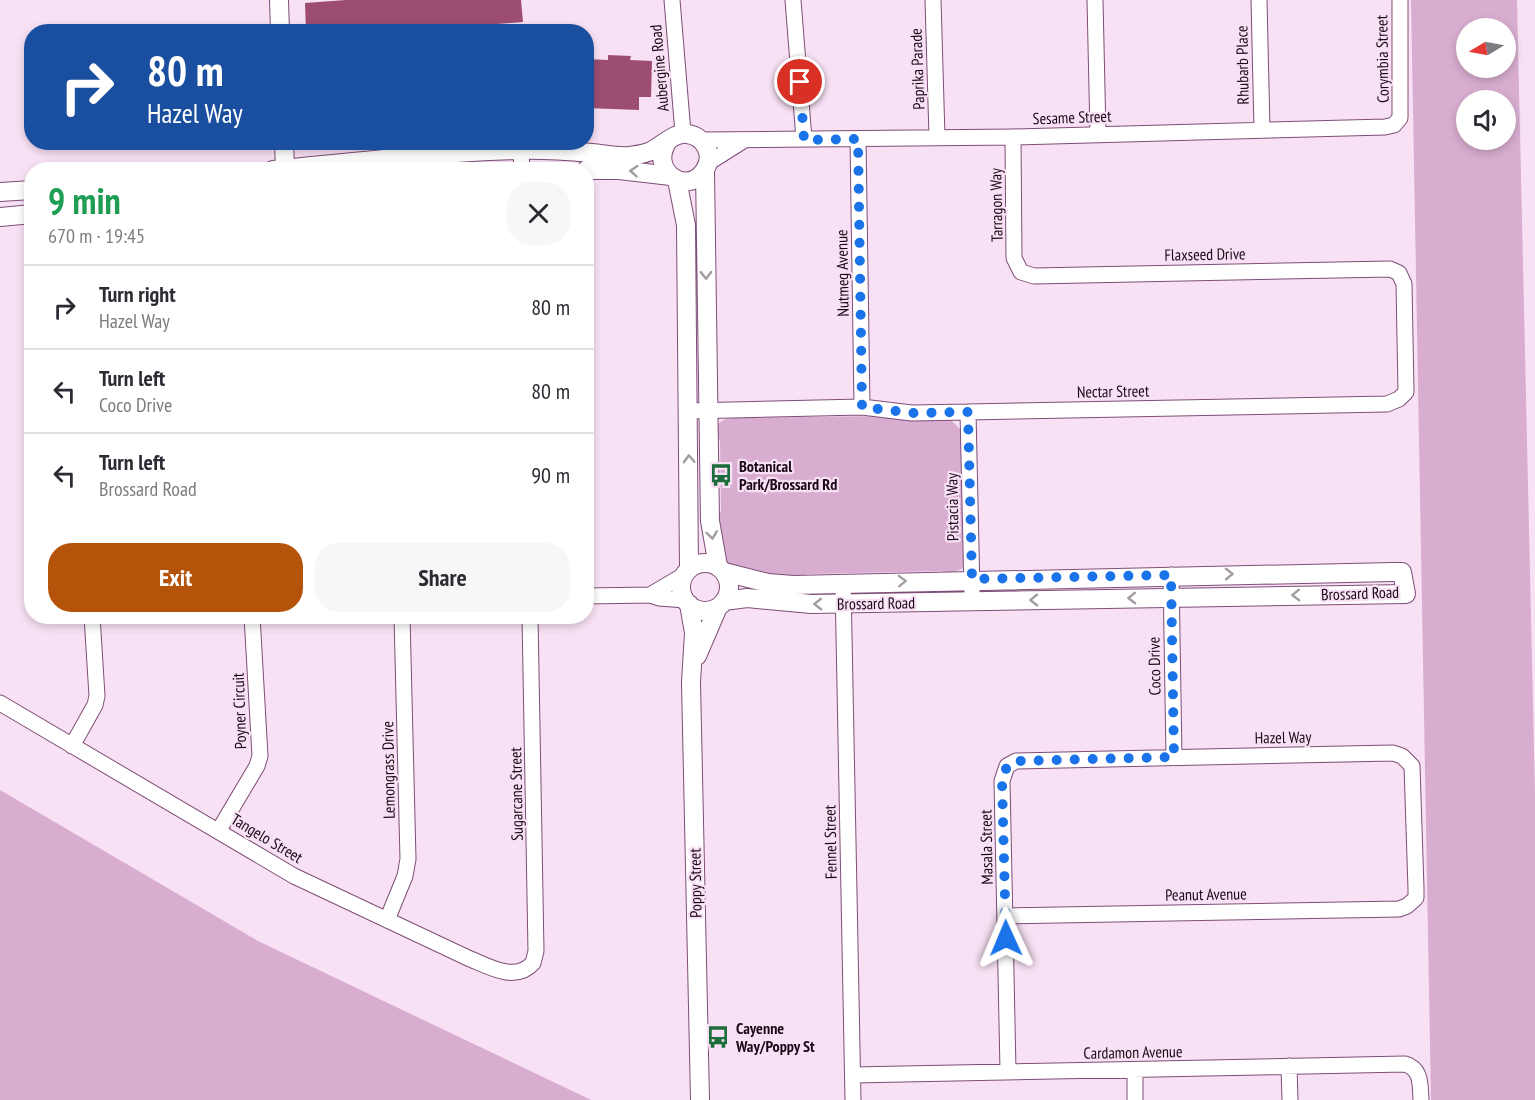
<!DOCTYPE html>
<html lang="en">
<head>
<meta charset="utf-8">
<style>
  :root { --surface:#fff; --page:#f7f7f7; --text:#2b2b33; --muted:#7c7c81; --line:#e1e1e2; --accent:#b45309 }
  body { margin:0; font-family:"PT Sans Narrow",sans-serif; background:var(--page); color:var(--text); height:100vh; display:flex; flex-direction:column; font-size:22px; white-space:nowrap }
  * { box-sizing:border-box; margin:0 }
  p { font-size:20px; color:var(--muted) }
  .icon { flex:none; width:33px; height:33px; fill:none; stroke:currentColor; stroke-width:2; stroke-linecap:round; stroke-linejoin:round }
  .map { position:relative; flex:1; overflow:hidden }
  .panel { position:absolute; left:24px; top:162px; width:570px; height:462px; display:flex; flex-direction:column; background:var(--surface); border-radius:24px; box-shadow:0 3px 9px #0003 }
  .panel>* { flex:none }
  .banner { position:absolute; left:24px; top:24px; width:570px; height:126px; border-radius:24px; box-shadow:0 3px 9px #0003; background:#1a4fa0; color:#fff; overflow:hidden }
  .needle { width:39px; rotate:260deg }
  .buttons { position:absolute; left:1456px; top:18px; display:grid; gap:12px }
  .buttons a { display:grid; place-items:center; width:60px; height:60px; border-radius:50%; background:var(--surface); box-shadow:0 3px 9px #0003; font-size:30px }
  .pin { position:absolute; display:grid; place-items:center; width:51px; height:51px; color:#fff; margin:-26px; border:3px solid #fff; border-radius:50%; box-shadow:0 2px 6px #0007 }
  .me { position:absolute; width:66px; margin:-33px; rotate:359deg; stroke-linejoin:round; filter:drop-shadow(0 0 4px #0008) }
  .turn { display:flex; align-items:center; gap:21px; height:126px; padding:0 24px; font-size:27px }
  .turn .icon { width:78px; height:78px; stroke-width:2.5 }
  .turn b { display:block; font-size:42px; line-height:51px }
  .round { display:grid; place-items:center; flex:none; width:63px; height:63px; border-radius:24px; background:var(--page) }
  .overview { display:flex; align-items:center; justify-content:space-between; height:102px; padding:0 24px }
  h1 { font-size:36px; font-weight:700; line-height:45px; color:#1e9e55 }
  .cta { display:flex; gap:12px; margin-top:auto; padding:12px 24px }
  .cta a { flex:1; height:69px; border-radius:24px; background:var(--accent); color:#fff; font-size:24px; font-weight:700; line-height:69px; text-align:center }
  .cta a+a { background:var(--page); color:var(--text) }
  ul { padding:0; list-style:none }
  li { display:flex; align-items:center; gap:18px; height:84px; padding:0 24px; border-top:2px solid var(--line) }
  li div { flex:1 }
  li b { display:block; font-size:22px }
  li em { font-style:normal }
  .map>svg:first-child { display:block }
  .green { fill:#d8add0; fill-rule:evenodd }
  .building { fill:#9d4d72 }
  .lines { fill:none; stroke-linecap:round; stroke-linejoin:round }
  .minor-casing { stroke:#7e4e77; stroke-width:17 }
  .tertiary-casing { stroke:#7e4e77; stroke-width:20 }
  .minor { stroke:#fff; stroke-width:15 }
  .tertiary { stroke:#fff; stroke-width:18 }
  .oneway { stroke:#a39ca3 }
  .route { stroke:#1a73e8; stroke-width:10; stroke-dasharray:0 18 }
  .labels { text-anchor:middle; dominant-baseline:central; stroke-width:4.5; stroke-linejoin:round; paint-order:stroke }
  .street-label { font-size:16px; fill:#1a0818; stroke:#f8e1f4 }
  .poi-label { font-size:16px; font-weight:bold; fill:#1a0818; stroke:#f8e1f4; text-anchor:start }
</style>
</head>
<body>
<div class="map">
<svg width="1535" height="1100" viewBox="0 0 1535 1100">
  <rect width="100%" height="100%" fill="#f8e1f4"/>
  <!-- green -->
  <path class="green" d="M1411,0h106l18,795v305h-104zM1506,28v40h-39v-40zM1467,100h39v40h-39z
    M882,416l25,4 43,-1 11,11 4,132 -3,7 -16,6 -4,-4 -135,3 -6,6c-18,0 -69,-7 -79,-23 -6,-10 -7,-26 -9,-37l8,-9 -1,-71 -5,-4c0,-12 5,-17 18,-18z
    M0,790l258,151 333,159h-591z"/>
  <!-- building -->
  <path class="building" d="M346,0h175l2,22 -50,4 2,6h-169l-1,-29z
    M608,55l23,1 -1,4 22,1 -1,36h-12v13l-53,-2v-49l22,1z"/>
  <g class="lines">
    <!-- minor casing -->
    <g class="minor-casing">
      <path id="minor" d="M672,0l11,133
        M793,0l11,139
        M933,0l4,137
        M1095,0l3,134
        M1259,0l3,129
        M858,139l4,268
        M701,140l312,-3 372,-10 9,-2 6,-7v-118
        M521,150l1,20
        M708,163l35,-22
        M688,411l174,-4 50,6 56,-1 419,-8 12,-5 7,-7 -2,-108 -5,-11 -9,-4 -356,7 -13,-4 -7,-14 -1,-121
        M968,412l4,180
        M1171,575l3,182
        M843,583l10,517
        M650,595l34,-20
        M586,596l64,-1 9,3 27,2
        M0,703l294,173 174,82c20,8 47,25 65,5l3,-12 -6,-335
        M72,746l23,-41 2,-9 -5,-80
        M219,830l38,-64 3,-10 -8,-140
        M1005,916l394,-7 8,-3 9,-8v-9l-4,-123 -10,-10 -9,-3 -377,8 -9,5 -5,15 6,290
        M387,920l18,-44 3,-17 -6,-243
        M1289,1066l1,34
        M1135,1070v30
        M853,1075l552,-11c17,5 15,21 16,36"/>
    </g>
    <!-- tertiary casing -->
    <g class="tertiary-casing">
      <path id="tertiary" d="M279,0l1,32
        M284,142l1,28
        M273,170c82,-8 164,-18 246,-20 24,-1 49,1 73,3 12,1 25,4 37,3 7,-1 16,-2 22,-5 11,-5 23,-19 36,-17 18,2 28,22 17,37 -18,26 -56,-1 -36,-30
        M586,170h33l52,6
        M705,170l5,351 8,45
        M677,180l9,45 3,344
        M0,192l32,-2
        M0,217l32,-3
        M681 587a24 24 0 1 1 48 0a24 24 0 1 1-48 0Z
        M724,601l23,-3 64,6 595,-10 -4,-22h-9l-600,13 -25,-2 -44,-11
        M689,604l5,29 -3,49 9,418
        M697,656l21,-49"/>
    </g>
    <!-- minor -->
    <use href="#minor" class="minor"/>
    <!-- tertiary -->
    <use href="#tertiary" class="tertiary"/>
  </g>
  <!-- one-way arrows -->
  <defs><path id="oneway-chevron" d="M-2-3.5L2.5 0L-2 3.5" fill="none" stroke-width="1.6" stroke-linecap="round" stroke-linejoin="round" transform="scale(1.5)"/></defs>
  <g class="oneway">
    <use href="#oneway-chevron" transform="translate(634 171) rotate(-176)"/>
    <use href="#oneway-chevron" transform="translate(706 275) rotate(89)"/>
    <use href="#oneway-chevron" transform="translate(689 459) rotate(-92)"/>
    <use href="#oneway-chevron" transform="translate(712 535) rotate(82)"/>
    <use href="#oneway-chevron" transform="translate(1229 574) rotate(-1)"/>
    <use href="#oneway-chevron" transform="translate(902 581) rotate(-2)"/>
    <use href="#oneway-chevron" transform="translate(1296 595) rotate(179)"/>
    <use href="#oneway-chevron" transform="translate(1132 598) rotate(179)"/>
    <use href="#oneway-chevron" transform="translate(1034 600) rotate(179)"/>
    <use href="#oneway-chevron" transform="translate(818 604) rotate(179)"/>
  </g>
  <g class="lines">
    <!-- route -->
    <path class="route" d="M800,82l4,58 54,-1 4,268 50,6 56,-1 4,167 199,-4 3,182 -158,4 -9,5 -5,15 4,157"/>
  </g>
  <!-- icons -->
  <defs>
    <g id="bus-bare" transform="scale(1.8)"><path d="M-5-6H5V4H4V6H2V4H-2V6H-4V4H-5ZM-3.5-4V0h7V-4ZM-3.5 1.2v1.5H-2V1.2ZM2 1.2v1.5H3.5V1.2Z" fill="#1d6c3c" stroke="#f8e1f4" stroke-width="2.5" paint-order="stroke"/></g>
  </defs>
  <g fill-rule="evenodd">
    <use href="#bus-bare" x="721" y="475"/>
    <use href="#bus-bare" x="718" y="1037"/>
  </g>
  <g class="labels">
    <!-- street labels -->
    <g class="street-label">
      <text transform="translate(1382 59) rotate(-91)">Corymbia Street</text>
      <text transform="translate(1242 65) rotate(-91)">Rhubarb Place</text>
      <text transform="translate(659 68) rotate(-95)">Aubergine Road</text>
      <text transform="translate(917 69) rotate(-92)">Paprika Parade</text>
      <text transform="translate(1072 117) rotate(-2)">Sesame Street</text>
      <text transform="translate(996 205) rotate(-91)">Tarragon Way</text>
      <text transform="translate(1205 254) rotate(-1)">Flaxseed Drive</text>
      <text transform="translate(842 273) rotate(-91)">Nutmeg Avenue</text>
      <text transform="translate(1113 391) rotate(-1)">Nectar Street</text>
      <text transform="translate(952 507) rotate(-91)">Pistacia Way</text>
      <text transform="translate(1360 593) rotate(-2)">Brossard Road</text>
      <text transform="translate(876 603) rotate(-1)">Brossard Road</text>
      <text transform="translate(1154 666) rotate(-91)">Coco Drive</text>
      <text transform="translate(239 711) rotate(-92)">Poyner Circuit</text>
      <text transform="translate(1283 737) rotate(-1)">Hazel Way</text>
      <text transform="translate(388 770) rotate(-91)">Lemongrass Drive</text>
      <text transform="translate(516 794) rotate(-91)">Sugarcane Street</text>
      <text transform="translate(267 838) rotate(31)">Tangelo Street</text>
      <text transform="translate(830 842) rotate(-91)">Fennel Street</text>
      <text transform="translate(986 847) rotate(-91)">Masala Street</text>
      <text transform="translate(695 883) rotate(-91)">Poppy Street</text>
      <text transform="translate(1206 894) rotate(-1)">Peanut Avenue</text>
      <text transform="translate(1133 1052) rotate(-1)">Cardamon Avenue</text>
    </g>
    <!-- poi labels -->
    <g class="poi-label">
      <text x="739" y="466">Botanical<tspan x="739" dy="18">Park/Brossard Rd</tspan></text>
      <text x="736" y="1028">Cayenne<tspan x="736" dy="18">Way/Poppy St</tspan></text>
    </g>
  </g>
</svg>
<div class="buttons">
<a><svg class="needle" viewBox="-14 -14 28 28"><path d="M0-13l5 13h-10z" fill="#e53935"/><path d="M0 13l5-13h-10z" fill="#7c7c81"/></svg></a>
<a><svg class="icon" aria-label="sound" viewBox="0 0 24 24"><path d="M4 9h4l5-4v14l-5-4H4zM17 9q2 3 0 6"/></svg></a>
</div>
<div class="pin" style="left:800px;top:82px;background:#d93025"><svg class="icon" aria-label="arrive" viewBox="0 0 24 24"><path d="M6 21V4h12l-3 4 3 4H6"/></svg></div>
<svg class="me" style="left:1006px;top:938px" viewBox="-20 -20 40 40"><path d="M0-17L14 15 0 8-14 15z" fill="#1a73e8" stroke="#fff" stroke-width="4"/></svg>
<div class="banner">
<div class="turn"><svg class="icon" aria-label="right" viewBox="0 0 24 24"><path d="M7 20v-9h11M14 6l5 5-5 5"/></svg><div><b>80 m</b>Hazel Way</div></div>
</div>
<section class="panel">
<div class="overview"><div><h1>9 min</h1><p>670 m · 19:45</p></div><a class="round"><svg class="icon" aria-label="close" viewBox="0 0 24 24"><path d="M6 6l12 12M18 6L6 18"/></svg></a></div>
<ul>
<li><svg class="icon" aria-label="right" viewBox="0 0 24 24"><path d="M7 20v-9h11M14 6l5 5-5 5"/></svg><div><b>Turn right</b><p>Hazel Way</p></div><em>80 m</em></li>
<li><svg class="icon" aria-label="left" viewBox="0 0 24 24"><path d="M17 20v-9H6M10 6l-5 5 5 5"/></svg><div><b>Turn left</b><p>Coco Drive</p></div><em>80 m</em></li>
<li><svg class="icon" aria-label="left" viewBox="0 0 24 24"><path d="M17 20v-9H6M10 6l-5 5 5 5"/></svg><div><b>Turn left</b><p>Brossard Road</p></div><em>90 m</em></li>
</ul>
<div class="cta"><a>Exit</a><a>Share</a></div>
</section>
</div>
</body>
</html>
